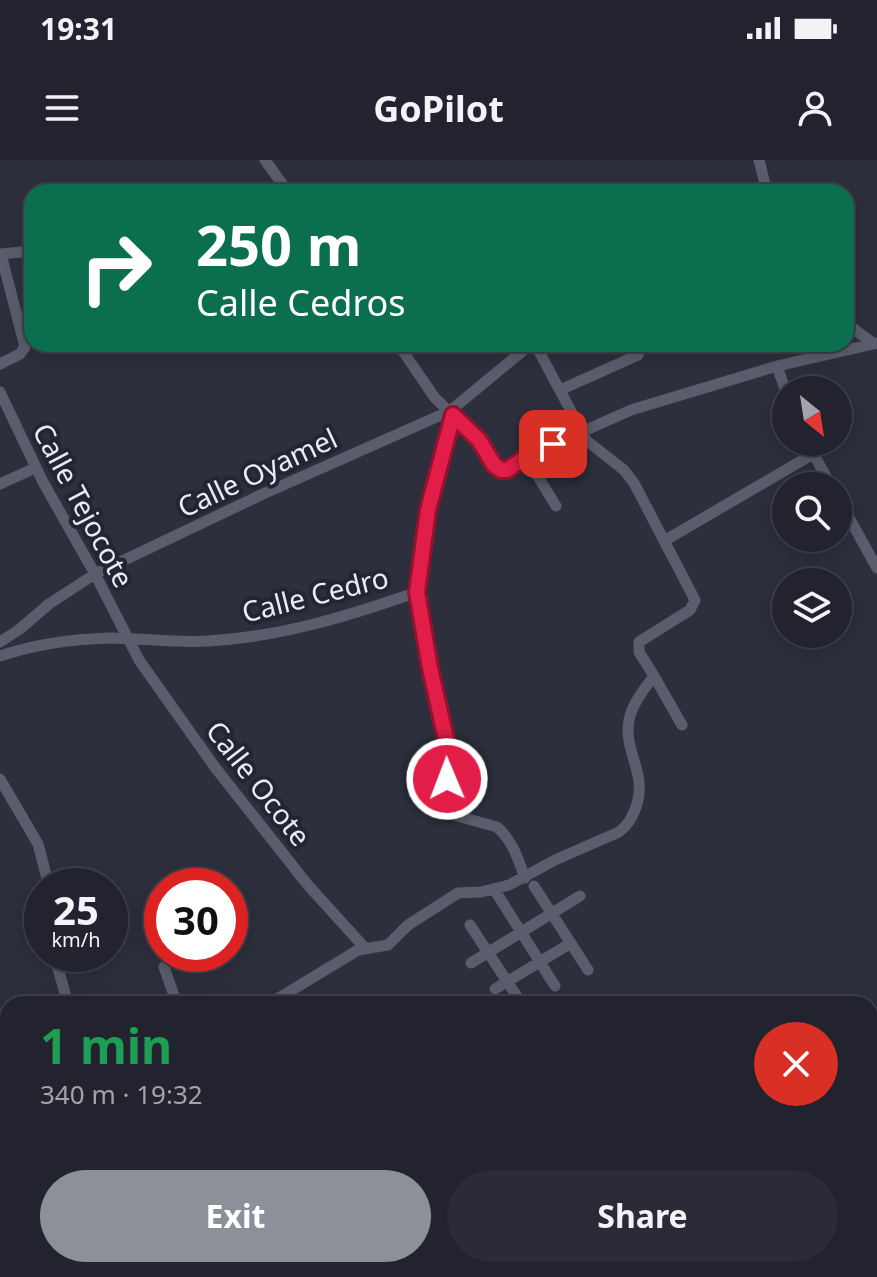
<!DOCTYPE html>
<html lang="en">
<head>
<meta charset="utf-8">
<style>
  :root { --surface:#22232e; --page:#2a2b36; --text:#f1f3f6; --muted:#a2a4aa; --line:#3f404a; --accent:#8c9099 }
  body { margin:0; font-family:"Noto Sans",sans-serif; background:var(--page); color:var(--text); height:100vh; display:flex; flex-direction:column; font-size:30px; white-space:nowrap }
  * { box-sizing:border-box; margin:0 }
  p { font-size:26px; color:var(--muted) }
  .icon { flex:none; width:44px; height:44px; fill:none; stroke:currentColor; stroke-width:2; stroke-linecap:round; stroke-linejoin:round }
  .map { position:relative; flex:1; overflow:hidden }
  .side { position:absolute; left:0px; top:836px; width:878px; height:282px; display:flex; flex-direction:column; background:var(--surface); border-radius:24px 24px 0 0; box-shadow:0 4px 20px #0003,0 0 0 2px var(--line) }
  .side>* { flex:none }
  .guide { position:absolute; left:24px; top:24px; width:830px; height:168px; border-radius:24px; box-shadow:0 4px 20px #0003,0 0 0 2px var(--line); background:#0b6e4f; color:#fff; overflow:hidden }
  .needle { width:52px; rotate:150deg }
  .fabs { position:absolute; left:772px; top:216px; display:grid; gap:16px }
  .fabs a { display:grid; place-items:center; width:80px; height:80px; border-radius:50%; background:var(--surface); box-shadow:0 4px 20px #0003,0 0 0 2px var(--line); font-size:40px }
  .speed { position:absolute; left:24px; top:708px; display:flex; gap:16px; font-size:40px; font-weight:700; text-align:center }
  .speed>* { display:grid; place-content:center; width:104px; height:104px; border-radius:50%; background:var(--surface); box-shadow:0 4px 20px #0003,0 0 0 2px var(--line); line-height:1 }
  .speed small { font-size:20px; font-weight:400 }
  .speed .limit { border:12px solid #d22; background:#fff; color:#111 }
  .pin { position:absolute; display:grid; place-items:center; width:68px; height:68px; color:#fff; margin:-34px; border-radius:16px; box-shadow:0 4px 12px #0006 }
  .me { position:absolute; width:88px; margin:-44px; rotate:359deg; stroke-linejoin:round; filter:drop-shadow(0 0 6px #0008) }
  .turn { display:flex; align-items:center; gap:28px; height:168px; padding:0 40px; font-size:36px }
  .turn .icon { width:104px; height:104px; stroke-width:2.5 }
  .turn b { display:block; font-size:56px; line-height:68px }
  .round { display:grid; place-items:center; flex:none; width:84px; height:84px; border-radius:42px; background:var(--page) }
  .headline { display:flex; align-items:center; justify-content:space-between; height:136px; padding:0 40px }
  h1 { font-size:48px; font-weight:700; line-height:60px; color:#1e9e55 }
  .primary-button { display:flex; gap:16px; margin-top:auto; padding:16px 40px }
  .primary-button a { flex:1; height:92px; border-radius:48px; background:var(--accent); color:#fff; font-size:32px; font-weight:700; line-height:92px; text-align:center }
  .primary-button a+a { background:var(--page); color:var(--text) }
  .status { display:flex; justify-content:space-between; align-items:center; height:56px; padding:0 40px; background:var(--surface); direction:ltr }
  .status svg { height:22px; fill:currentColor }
  header { display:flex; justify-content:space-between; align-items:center; height:104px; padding:0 40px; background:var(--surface); font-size:36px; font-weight:700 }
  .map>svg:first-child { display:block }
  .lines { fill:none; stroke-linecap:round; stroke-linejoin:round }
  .service { stroke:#5b5d6d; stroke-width:5 }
  .minor { stroke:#5b5d6d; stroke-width:11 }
  .route-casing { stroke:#92132f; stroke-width:20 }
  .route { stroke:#e11d48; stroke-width:14 }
  .labels { text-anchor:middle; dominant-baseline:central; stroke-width:8; stroke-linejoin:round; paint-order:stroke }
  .street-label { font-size:28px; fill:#eaebf5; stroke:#242533 }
</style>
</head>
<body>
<div class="status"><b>19:31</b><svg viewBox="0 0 49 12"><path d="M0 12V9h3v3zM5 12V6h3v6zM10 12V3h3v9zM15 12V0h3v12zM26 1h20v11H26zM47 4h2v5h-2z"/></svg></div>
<header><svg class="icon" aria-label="menu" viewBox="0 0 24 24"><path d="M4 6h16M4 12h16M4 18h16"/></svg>GoPilot<svg class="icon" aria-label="person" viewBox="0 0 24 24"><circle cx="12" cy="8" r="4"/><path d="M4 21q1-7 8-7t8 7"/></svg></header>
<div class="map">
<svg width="877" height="1117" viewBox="0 0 877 1117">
  <rect width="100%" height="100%" fill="#2d2f3d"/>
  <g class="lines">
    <!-- service -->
    <path class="service" d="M333,1117l10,-7"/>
    <!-- minor -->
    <path class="minor" d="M265,0l23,32
      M759,0l8,32
      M0,94l32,-3
      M846,163l28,21
      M398,184l37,54 44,42 15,25 7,5h6l19,-13 105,-47 146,-44 100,-23
      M0,204l20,-10 5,-7 -24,-93
      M777,206l9,26
      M560,230l78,-35
      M0,232l43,90 52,92 44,86 75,106 93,118 57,63
      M453,255l-25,95 -11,82 13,76 18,80 1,18 -2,13 -9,22 5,11 54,15c16,14 21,32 28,51
      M807,282l24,44
      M526,297l30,49
      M0,324l35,-16
      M838,338l39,70
      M664,381l149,-87
      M0,482l20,-13 29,-25 46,-30 168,-80 187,-83 81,-67
      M0,496c33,-11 74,-17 109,-18 33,0 66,5 99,3 72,-4 141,-25 209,-49
      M654,516l28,49
      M0,619l38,65 11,42
      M534,726l54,84
      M494,729l61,97
      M470,765l52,79
      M54,794l14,50
      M471,803l109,-67
      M164,807l13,37
      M495,829l76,-46
      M269,844l89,-54 30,-5 20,-20 50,-32 23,-1 28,-7 46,-25 64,-28c9,-7 13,-14 17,-25 12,-34 -13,-55 -7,-87 3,-16 16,-32 25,-44l-15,-24v-10l51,-32 5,-10 -61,-117 -10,-13 -37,-29 -52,-97
      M0,964l8,-4
      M870,1098l7,-4
      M322,1110l6,7
      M619,1110l4,7
      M841,1117l10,-7"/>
  </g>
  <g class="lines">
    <!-- route casing -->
    <g class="route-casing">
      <path id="route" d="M447,619l1,-31 -18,-80 -13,-76 11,-82 25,-95 26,25 15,25 7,5h6l19,-13 27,-13"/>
    </g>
    <!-- route -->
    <use href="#route" class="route"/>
  </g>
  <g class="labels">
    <!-- street labels -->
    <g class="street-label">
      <text transform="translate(257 312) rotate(-25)">Calle Oyamel</text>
      <text transform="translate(84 345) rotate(62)">Calle Tejocote</text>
      <text transform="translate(315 434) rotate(-14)">Calle Cedro</text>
      <text transform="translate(259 623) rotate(52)">Calle Ocote</text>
    </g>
  </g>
</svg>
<div class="fabs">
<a><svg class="needle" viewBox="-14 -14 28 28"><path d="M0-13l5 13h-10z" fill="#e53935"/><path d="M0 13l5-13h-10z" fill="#a2a4aa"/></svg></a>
<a><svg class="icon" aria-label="search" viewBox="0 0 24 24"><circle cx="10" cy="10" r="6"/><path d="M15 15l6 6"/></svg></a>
<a><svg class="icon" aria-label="layers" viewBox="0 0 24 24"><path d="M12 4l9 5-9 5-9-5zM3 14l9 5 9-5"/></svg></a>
</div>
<div class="speed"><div>25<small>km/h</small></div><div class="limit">30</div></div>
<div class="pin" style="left:553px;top:284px;background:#d93025"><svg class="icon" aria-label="arrive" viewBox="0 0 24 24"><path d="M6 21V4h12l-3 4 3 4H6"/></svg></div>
<svg class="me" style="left:447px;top:619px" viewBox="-20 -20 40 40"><circle r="17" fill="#e11d48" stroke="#fff" stroke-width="3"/><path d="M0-11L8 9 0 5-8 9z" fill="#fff"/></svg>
<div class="guide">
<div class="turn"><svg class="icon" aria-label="right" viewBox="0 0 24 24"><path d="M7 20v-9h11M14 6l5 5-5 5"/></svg><div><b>250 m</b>Calle Cedros</div></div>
</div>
<section class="side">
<div class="headline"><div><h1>1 min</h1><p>340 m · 19:32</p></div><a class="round" style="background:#d93025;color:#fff"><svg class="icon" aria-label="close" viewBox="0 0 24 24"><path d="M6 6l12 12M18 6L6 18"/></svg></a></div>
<div class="primary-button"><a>Exit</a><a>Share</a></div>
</section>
</div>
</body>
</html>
